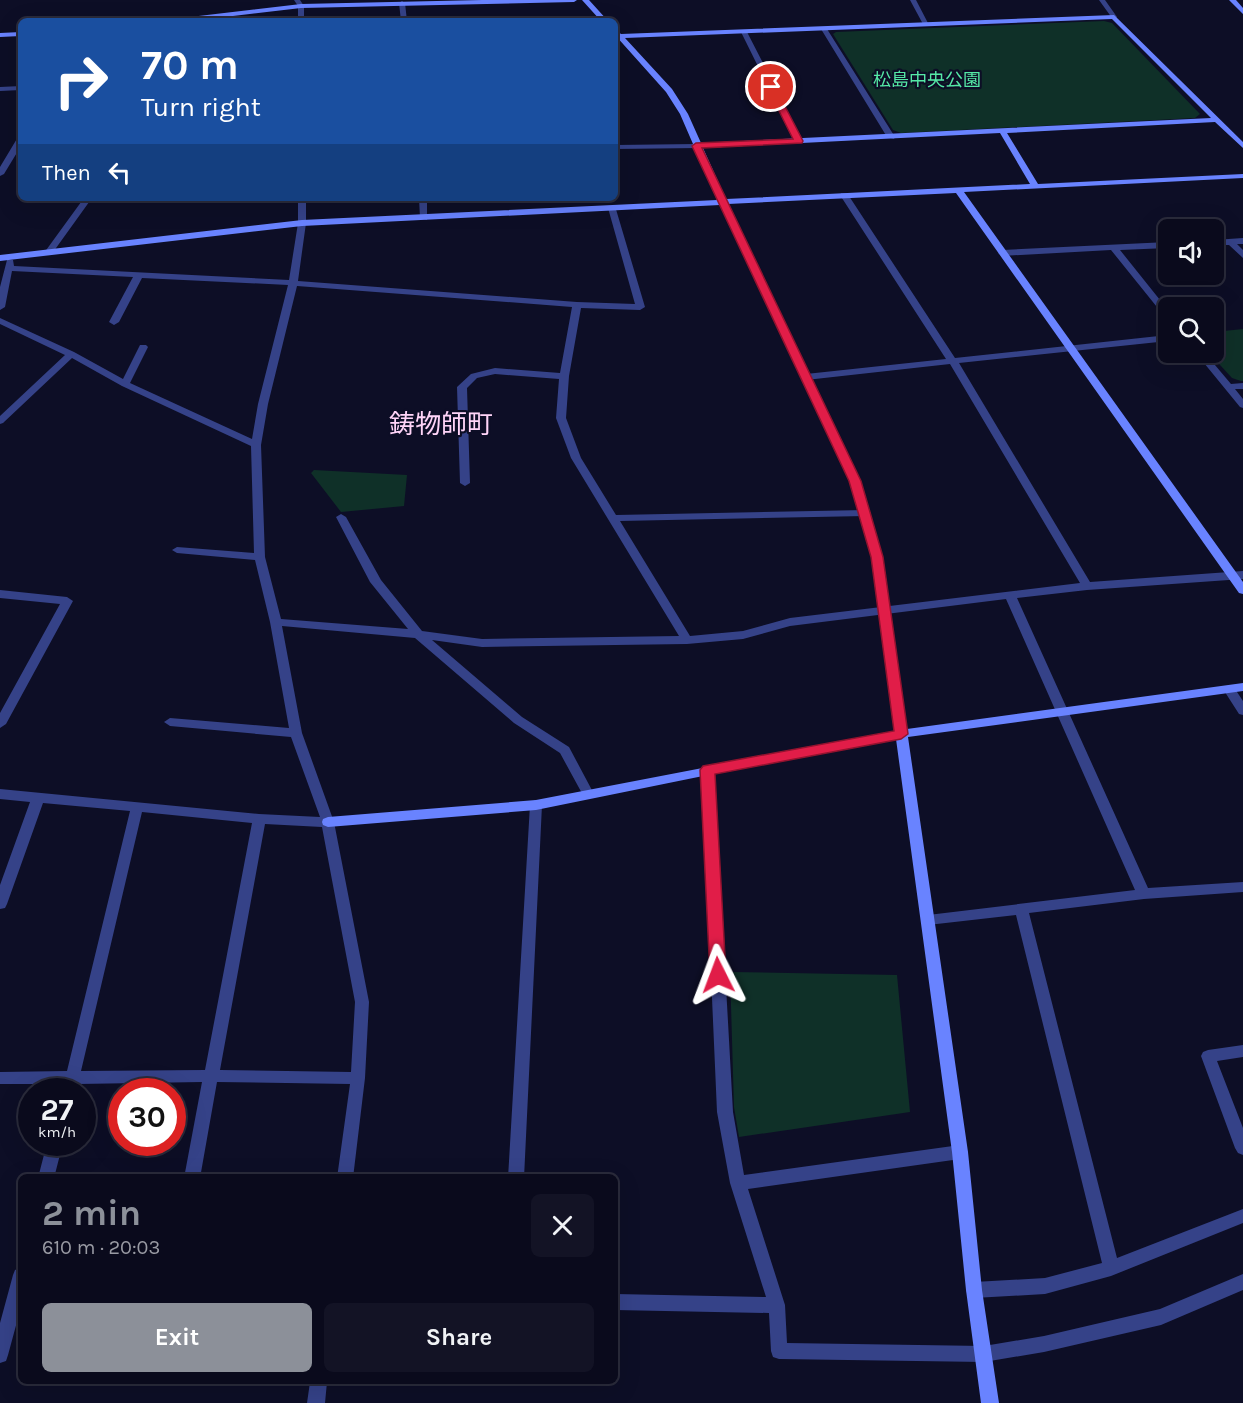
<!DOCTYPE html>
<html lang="en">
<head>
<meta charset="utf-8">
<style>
  :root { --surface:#0a0a1c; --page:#131325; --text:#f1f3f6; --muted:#999aa3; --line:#2a2b3b; --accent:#8c9099 }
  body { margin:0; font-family:Karla,"Noto Sans JP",sans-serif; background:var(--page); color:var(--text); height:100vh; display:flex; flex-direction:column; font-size:22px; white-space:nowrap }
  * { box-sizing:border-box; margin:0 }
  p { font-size:20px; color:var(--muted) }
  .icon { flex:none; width:33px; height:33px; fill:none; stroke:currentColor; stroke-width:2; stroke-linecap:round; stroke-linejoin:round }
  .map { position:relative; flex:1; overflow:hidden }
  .details { position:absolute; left:18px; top:1174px; width:600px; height:210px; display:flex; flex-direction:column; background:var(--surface); border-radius:9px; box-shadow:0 6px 24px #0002,0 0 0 2px var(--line) }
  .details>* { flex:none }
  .top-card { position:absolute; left:18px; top:18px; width:600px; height:183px; border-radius:9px; box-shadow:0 6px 24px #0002,0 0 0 2px var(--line); background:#1a4fa0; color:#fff; overflow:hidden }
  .controls { position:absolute; left:1158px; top:219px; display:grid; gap:12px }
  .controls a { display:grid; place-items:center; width:66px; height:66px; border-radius:9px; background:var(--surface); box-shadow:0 6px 24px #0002,0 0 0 2px var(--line); font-size:30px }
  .speed { position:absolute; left:18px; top:1078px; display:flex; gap:12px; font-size:30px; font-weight:700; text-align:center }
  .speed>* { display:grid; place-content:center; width:78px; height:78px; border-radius:50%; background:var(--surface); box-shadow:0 6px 24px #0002,0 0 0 2px var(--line); line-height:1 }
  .speed small { font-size:15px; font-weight:400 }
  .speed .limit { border:9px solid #d22; background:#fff; color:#111 }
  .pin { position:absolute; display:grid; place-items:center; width:51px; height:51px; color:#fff; margin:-26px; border:3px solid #fff; border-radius:50%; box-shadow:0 2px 6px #0007 }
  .me { position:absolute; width:66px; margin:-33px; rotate:357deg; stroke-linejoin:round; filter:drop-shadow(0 0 4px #0008) }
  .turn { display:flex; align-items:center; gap:21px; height:126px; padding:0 24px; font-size:27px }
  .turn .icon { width:78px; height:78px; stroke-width:2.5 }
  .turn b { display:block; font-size:42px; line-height:51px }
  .then { display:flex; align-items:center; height:57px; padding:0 24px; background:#0003; gap:12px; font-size:22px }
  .round { display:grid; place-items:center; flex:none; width:63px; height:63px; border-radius:9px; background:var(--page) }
  .head { display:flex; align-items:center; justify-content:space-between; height:102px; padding:0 24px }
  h1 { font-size:36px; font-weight:700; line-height:45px; color:var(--accent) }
  .cta { display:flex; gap:12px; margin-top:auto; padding:12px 24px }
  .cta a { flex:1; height:69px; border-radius:9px; background:var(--accent); color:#fff; font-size:24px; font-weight:700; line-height:69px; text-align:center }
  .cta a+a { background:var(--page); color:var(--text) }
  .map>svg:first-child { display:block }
  .green { fill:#0f3028 }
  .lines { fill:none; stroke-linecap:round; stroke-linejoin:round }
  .street { fill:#354288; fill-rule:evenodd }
  .secondary { fill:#6983ff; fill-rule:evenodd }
  .route { fill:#e11d48; stroke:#92132f; stroke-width:1.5 }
  .labels { text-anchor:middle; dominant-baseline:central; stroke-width:4.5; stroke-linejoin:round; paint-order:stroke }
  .far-park-label { font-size:18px; fill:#55e8a6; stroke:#0d0e26 }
  .quarter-label { font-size:26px; fill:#ffd4f8; stroke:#0d0e26 }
</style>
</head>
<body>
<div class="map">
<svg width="1243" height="1403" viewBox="0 0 1243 1403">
  <rect width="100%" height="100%" fill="#0d0e26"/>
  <!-- green -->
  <path class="green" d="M1104,21l8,2 88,91 -5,4 -294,15 -8,-3 -60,-96 3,-2z
    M1243,329v52h-2l-9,-3 -23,-25 5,-1v-20z
    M314,470l93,5 -3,31 -63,6 -30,-39z
    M730,972l167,3 13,137 -171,25 -5,-30z"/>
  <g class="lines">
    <!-- street -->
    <path class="street" d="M294,0h6l4,6v15h-6v-15z
      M910,0h6l13,25 -1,1h-4z
      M1099,0h6l12,17 -1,1h-4z
      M402,1l3,2 2,18h-6l-2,-18z
      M822,28l5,1 68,108 -1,2 -7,-2 -66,-108z
      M744,30l3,2 56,109 -1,2 -7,-2 -54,-109z
      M21,86v4l-21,1v-4z
      M18,137h3v9l-17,28 -4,2v-9z
      M696,144h3v4l-84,1v-4z
      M841,193h6l108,165 213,-23v6l-209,22 131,219 153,-11v8l-156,11 -70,8 131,290 95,-6v10l-99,7 -115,14 88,345 126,-49v14l-132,53 -66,18 -71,4 -6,-2 -2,-6 2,-6 6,-2 71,-4 57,-15 -86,-348 -88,10 -5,-1 -2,-4 2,-4 5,-1 207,-25 -129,-291 -216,27 -47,13 -56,5 -205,3 -50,-7 90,77 47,30 25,47 -2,3h-8l-24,-44 -46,-30 -99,-85 -133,-12 20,107 32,89 35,180 -4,76 -12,100h-16l13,-94 -133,-2 -17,96h-16l18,-96 -124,2 -2,8h-14l2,-8h-64v-12l67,-1 63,-260 -87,-8 -36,101 -2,4 -5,1v-24l30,-83 -30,-3v-10l259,25 61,3 -29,-80 -121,-11 -6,-4 6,-4 119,10 -19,-106 -15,-62 -78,-7 -5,-3 5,-3 77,6 -3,-107 -129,-60 -50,-28 -69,65 -3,1v-8l65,-61 -65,-31v-6l74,34 49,27 17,-34h6l2,2 -18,36 122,56 6,-35 30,-119 -146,-7 -23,44 -5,3 -5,-3 24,-45 -121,-6 -7,36 -5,3v-23l7,-27h6l1,6 275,14 9,-57v-25h8v25l-8,58 279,21 58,2 -27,-96 7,-2 30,101 -5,3 -59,-2 -12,68 -3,42 15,40 35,57 250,-5 5,3 -5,3 -246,5 70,115 53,-5 47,-13 290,-35 -130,-219 -144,16 -5,-3 5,-3 140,-15 -106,-164zM297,286l275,21 -12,66 -65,-5 -24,6 -14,13 3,96 5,3 5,-3 -3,-95 10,-10 18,-4 64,5 -3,39 15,40 108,178 -197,3 -60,-8 -41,-51 -35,-63 -5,-3 -5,3 34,65 38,47 -127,-10 -16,-62 -4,-112 7,-41zM142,812l110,11 -47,247 -124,1zM265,824l57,3 33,175 -4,70 -131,-2z
      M84,198h8l-41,57h-6l-1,-2z
      M419,198h8v22l-7,-2z
      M1243,238v6h-6l6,6v8l-14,-13h-15v-5z
      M1168,242v6l-48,2 48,60v8l-3,-1 -54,-67 -109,6 -4,-3 4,-3z
      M1195,352h9l27,32 12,-1v6h-8l8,10v9l-3,-1z
      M0,590l67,7 6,4 -67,123 -6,4v-15l60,-109 -60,-6z
      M1229,685l4,1 10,15v14l-4,-1 -16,-25z
      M708,765l4,2 2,3 19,342 11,63 216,-30 5,2 3,5 -3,5 -5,2 -212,30 37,116 2,38 197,3 60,-10 116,-27 83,-35v16l-82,35 -117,27 -60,10 -205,-3 -6,-2 -2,-6 -2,-38 -154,-3v-16l151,3 -36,-114 -13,-71 -15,-342 2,-3z
      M536,800l5,2 1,3 -18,373h-16l22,-373 1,-3z
      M1243,1045v12l-26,4 26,67v27l-5,-2 -3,-5 -34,-92 2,-4 5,-2z
      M47,1143h16l-9,35h-16z
      M21,1267v40l-13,48 -2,6 -6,2v-40l13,-48 2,-5z
      M310,1382h17l-2,21h-18z"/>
    <!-- secondary -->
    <path class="secondary" d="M482,0h95l-3,2 -273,6 -110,13h-21l3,-2 128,-15z
      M582,0h7l19,21h-7z
      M1229,0h7l7,8v6z
      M1114,15l129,127v6l-28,-26 -208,11 31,51 205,-10v4l-279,14 279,390v12l-4,-1 -283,-400 -228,11 132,277 22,76 25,172 336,-46v8l-335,46 60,415 14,138 17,113h-18l-15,-113 -14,-138 -56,-413 -188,36 -172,35 -208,17 -5,-2 -1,-3 1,-3 5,-2 208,-17 359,-69 -23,-174 -22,-76 -130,-276 -418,21 -302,35v-6l302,-35 415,-20 -22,-52 -3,-2 1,-2 -13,-30 -14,-22 -51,-57v-6l6,5zM1112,19l99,99 -510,25 -13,-29 -16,-25 -47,-51zM1000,133l30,51 -304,15 -23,-51z
      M21,32v4l-21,1v-4z"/>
  </g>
  <!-- route -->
  <path class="route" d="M771,84l4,3 28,54 -1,2 -100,5 159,333 22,76 25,177 -7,5 -186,35 11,201 -2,5 -6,2 -6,-2 -2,-5 -10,-205 3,-4 191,-35 -23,-174 -22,-76 -157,-335 4,-3 97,-4 -26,-52z"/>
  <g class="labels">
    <!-- far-park labels -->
    <g class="far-park-label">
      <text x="927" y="80">松島中央公園</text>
    </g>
    <!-- quarter labels -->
    <g class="quarter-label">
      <text x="441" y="424">鋳物師町</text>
    </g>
  </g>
</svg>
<div class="controls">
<a><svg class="icon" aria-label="sound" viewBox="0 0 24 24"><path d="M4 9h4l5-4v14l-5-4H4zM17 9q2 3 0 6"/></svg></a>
<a><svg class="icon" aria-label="search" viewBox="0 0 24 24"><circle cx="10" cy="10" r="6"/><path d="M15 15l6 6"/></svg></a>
</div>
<div class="speed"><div>27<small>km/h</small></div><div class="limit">30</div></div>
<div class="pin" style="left:771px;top:87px;background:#d93025"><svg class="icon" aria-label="arrive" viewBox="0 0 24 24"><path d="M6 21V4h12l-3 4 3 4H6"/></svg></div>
<svg class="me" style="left:718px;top:975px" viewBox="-20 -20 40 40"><path d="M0-17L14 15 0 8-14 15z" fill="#e11d48" stroke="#fff" stroke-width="4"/></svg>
<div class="top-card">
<div class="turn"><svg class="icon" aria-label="right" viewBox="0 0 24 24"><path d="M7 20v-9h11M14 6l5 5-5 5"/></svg><div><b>70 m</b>Turn right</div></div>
<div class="then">Then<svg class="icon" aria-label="left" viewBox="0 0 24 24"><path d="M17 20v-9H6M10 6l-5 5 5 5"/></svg></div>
</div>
<section class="details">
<div class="head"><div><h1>2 min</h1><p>610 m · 20:03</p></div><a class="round"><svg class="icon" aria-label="close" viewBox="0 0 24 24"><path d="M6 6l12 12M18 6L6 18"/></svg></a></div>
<div class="cta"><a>Exit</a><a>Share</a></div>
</section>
</div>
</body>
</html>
